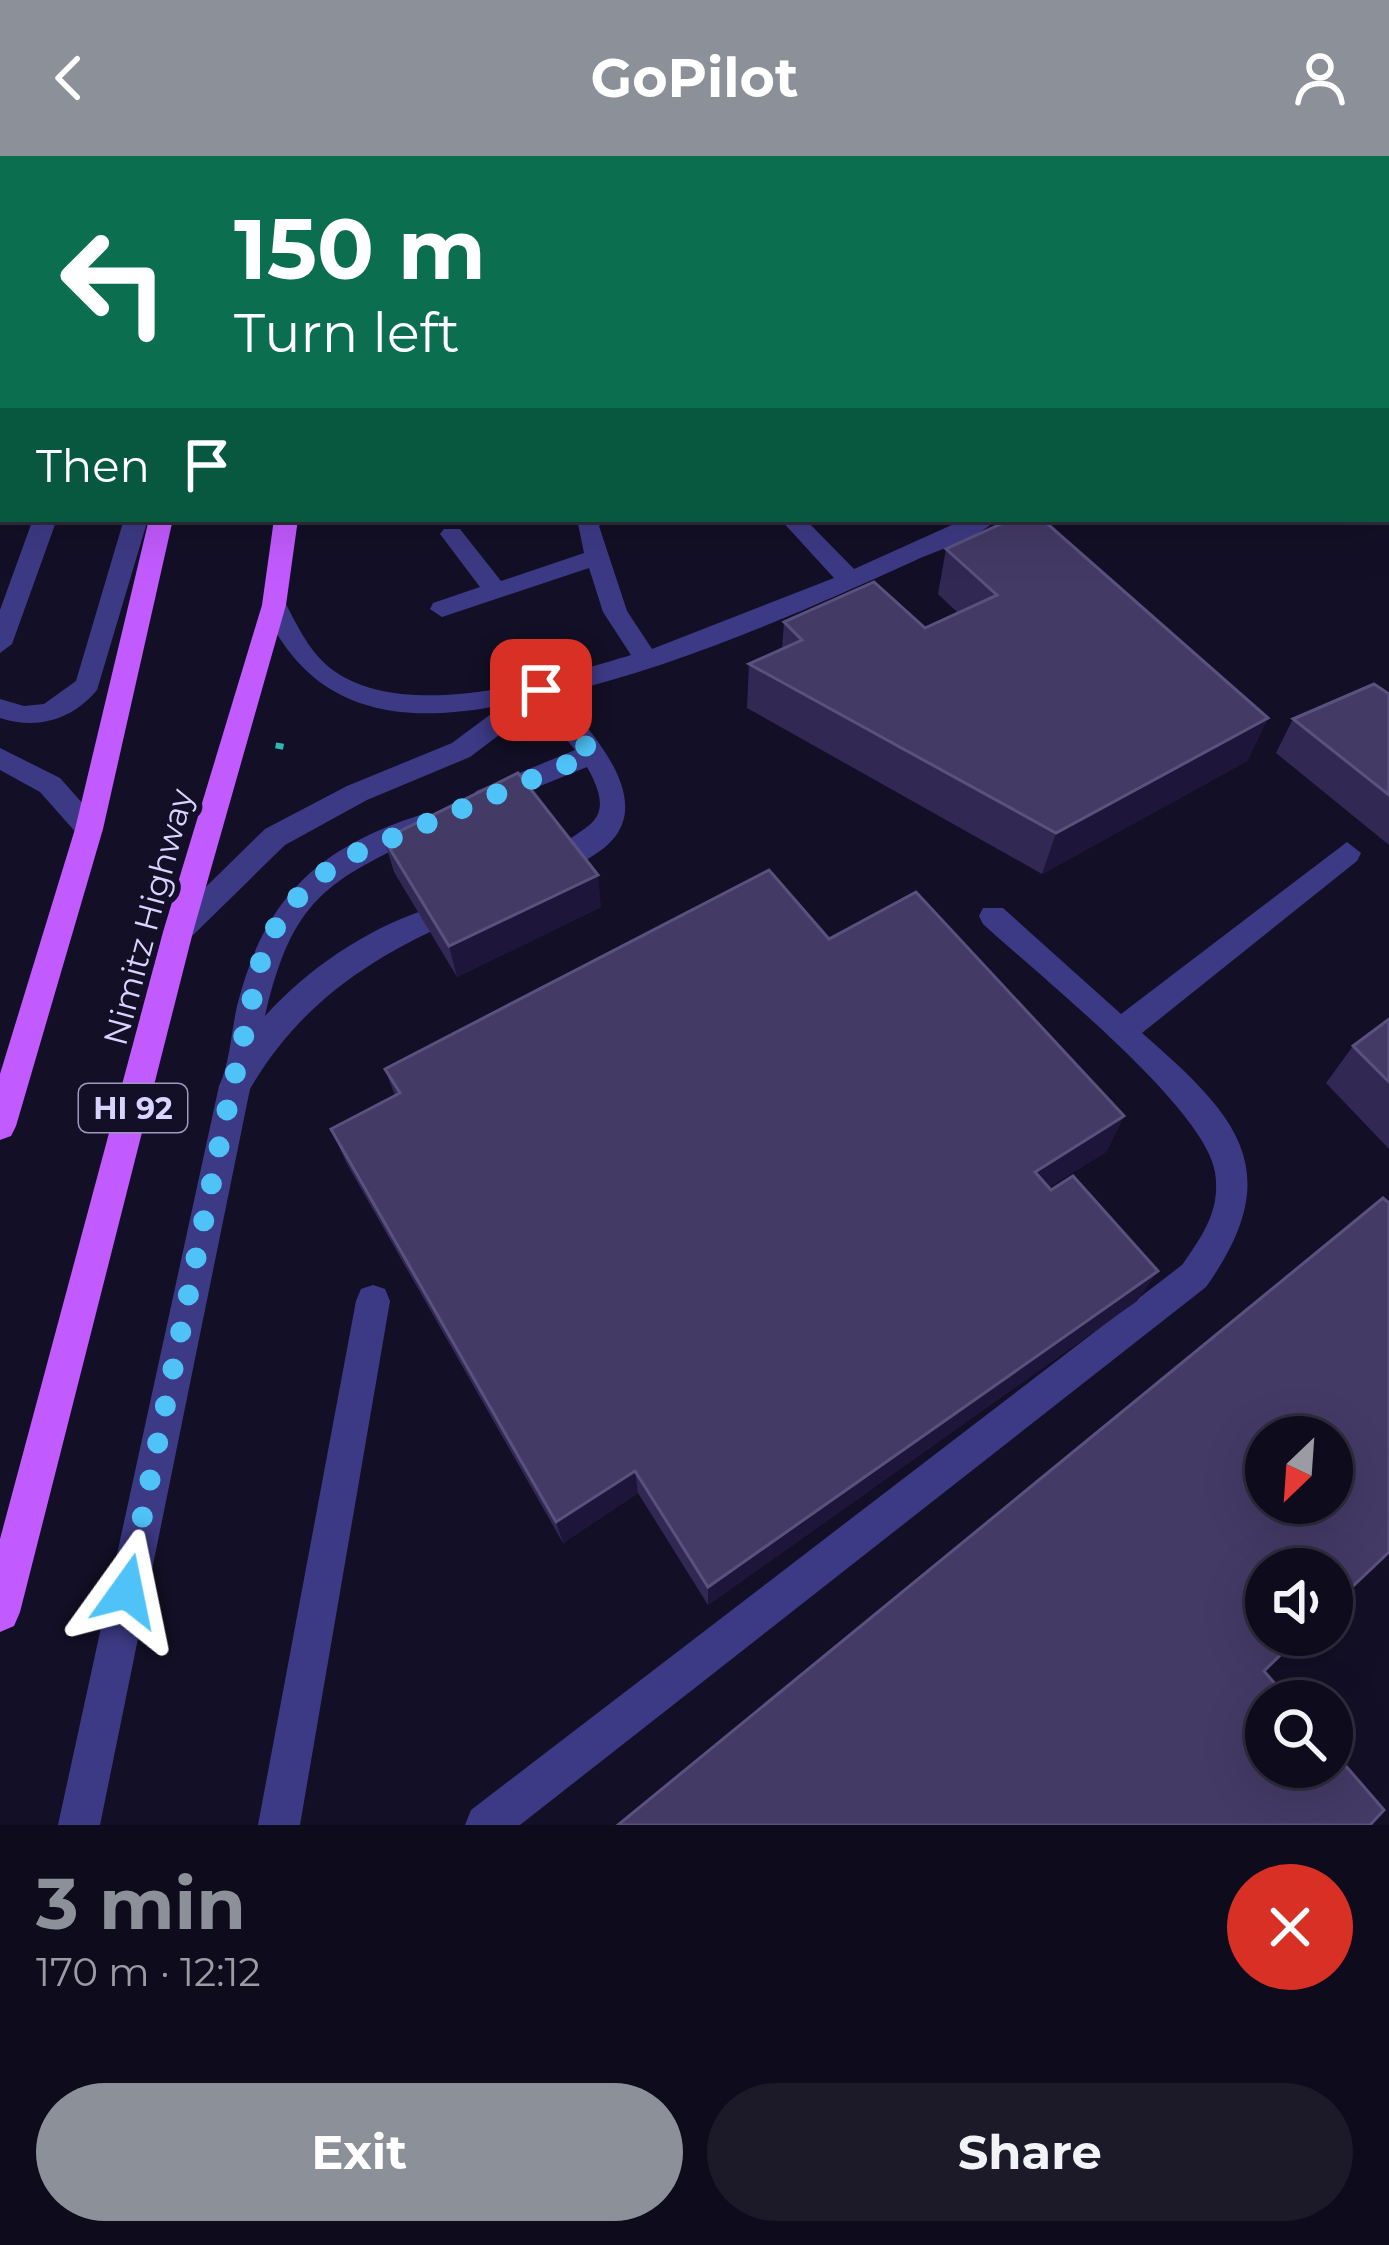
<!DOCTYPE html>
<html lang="en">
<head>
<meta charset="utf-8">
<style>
  :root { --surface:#0e0b1c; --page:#1c1929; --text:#f1f3f6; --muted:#9b9ba3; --line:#2e2b3b; --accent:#8c9099 }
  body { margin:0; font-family:Montserrat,sans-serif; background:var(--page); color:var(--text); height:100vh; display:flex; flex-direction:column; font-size:45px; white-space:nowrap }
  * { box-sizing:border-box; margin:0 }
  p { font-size:39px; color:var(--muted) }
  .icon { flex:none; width:66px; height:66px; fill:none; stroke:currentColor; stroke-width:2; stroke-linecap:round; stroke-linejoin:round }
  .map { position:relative; height:1669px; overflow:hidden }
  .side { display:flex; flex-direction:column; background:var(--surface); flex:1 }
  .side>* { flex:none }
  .top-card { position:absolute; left:0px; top:0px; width:1389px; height:366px; box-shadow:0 12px 48px #0002,0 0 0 3px var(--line); background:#0b6e4f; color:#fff; overflow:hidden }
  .needle { width:78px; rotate:205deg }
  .controls { position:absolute; left:1245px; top:1260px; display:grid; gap:24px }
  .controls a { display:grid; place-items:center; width:108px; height:108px; border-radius:50%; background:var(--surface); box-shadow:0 12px 48px #0002,0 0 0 3px var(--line); font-size:60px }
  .pin { position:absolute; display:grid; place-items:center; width:102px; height:102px; color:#fff; margin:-51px; border-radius:24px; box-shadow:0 6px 18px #0006 }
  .me { position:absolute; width:132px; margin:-66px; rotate:12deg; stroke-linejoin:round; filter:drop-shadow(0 0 9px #0008) }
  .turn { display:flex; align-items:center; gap:42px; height:252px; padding:0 36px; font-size:54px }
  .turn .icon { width:156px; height:156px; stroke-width:2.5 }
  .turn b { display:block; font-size:84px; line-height:102px }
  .then { display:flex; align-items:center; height:114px; padding:0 36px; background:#0003; gap:24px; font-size:45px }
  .round { display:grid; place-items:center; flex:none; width:126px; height:126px; border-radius:63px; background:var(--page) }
  .summary { display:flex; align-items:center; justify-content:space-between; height:204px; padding:0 36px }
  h1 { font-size:72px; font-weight:700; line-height:90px; color:var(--accent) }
  .primary-button { display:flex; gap:24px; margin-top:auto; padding:24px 36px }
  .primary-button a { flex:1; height:138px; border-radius:72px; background:var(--accent); color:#fff; font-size:48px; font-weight:700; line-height:138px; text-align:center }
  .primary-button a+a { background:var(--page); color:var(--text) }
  header { display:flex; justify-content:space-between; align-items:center; height:156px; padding:0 36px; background:var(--accent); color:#fff; font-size:54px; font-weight:700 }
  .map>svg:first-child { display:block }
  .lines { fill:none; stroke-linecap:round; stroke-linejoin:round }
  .path { stroke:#2fb8b0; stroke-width:8; stroke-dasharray:6 8; stroke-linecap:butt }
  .minor { fill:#3d3a85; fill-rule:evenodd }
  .major { fill:#c25bff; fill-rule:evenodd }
  .wall { fill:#312854 }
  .shaded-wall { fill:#1d163a }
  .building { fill:#433a66; stroke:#5a527e; stroke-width:3; fill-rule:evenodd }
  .route { stroke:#4fc3f7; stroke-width:21; stroke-dasharray:0 37.8 }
  .labels { text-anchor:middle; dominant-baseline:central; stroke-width:12; stroke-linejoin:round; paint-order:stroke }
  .shield { fill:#130f26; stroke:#9e99be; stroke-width:3 }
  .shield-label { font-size:30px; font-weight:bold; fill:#d9d4ff }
  .street-label { font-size:33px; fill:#d9d4ff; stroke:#130f26 }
</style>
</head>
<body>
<header><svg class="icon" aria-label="back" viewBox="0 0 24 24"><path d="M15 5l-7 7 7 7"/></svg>GoPilot<svg class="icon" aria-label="person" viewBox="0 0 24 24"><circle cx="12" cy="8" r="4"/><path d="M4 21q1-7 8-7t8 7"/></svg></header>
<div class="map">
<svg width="1389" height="1669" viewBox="0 0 1389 1669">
  <rect width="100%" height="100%" fill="#130f26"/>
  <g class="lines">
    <!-- path -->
    <path class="path" d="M279,593l2,-11"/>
    <!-- minor -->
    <path class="minor" d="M394,0h18l-20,3z
      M521,0h19l-21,3z
      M1000,0h20l2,3h-20z
      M0,214h3v12h-3z
      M1386,252h3v14h-3z
      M33,363h24l-45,125 -12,9v-43z
      M124,363h24l-51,171c-25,30 -60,40 -97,28v-19l24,7 20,-2 32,-23z
      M577,363h31l-9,7 28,85 25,38 182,-71 -54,-59h25l49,50 111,-50h32c-19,20 -58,30 -83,42 -115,52 -233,104 -355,133 34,40 106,115 38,159 -14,9 -26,19 -43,14l-4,-8c22,-36 74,-27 37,-92l-101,41 -14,-10 4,-7 99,-41 -36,-45 -69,52 -103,43 -82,45 -97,95h-20l-5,-8 5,-8 97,-95 82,-43 105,-43 51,-38c-107,21 -194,7 -241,-100l3,-6h18c14,25 24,50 47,69 74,57 221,11 301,-13l-28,-43 -14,-44 -147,49 -12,-8 3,-6 47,-16 -40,-53 4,-5h16l41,52 83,-28z
      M0,592l60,30 39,44 4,7 -4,7h-20l-39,-44 -40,-22z
      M420,659l14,11 -4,7c-105,48 -138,67 -165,183 43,-47 98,-85 159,-106l10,4 5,8 -5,8c-78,37 -140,83 -184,159l-150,736h-42l161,-739c11,-23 12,-53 18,-80 27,-106 78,-157 183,-191z
      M1347,686l14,11 -4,8 -215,172c95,83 147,137 64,254l-686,538h-55l6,-15 711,-545c21,-30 39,-55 33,-93 -10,-65 -179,-199 -232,-248l-4,-8 4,-8h20l118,106z
      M373,1129l12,4 5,12 -90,524h-42l98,-524 5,-12z"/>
    <!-- major -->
    <path class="major" d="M29,0h22l2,3h-22z
      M245,0h18l1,3h-18z
      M149,363h24l-70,310 -87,297 -5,10 -11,4v-66l75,-245z
      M274,363h24l-12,86 -93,327 -173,680 -6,14 -14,6v-93l163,-607 99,-327z"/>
  </g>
  <!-- wall -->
  <path class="wall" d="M946,393l322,169 -21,43 -205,113 -295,-166 2,-44 33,-15 2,-27 141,6 33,-15 -20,-19z
    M1389,538v151l-113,-92 17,-34z
    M384,683l217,68 -144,70 -63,-105z
    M829,783l295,177 -18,36 -57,35 88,114 -429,304 -70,-112 -75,50 -216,-379 -16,-35 64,-33 -10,-27z
    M1389,863v130l-63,-66 27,-37z"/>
  <!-- shaded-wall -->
  <path class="shaded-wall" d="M1268,562l-21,43 -205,113 14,-41z
    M598,719l3,32 -144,70 -8,-31z
    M1124,960l-18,36 -86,53 15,-33z
    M1158,1115l-21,30 -429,304v-18z
    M635,1315l3,22 -75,50 -7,-21z"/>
  <!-- building -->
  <path class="building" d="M1012,363h30l226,199 -212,115 -307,-169 53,-24 -18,-18 90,-40 51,46 72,-33 -51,-46z
    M1374,528l15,10v101l-96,-76z
    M518,617l80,102 -149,71 -65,-107z
    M769,714l60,69 87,-47 208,224 -89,56 16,18 22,-14 85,95 -450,316 -73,-116 -79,51 -225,-393 69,-36 -15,-24z
    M1389,863v63l-36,-36z
    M1383,1042l6,5v349l-57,54v-37h-66v66h35l-37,36 26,30h-24v66h66v-17l52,60 -14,15h-752zM1266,1281h66v66h-66z"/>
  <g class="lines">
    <!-- route -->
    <path class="route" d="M127,1435l97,-468 37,-163 18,-40 30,-36 38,-27 245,-103 -51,-64"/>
  </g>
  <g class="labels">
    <!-- shield labels -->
    <rect class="shield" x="79" y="928" width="108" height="48" rx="9"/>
    <g class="shield-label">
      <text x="133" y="952">HI 92</text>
    </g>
    <!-- street labels -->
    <g class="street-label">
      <text transform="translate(148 761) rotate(-75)">Nimitz Highway</text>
    </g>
  </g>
</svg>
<div class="controls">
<a><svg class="needle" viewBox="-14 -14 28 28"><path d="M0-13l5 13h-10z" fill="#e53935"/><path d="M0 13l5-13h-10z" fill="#9b9ba3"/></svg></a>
<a><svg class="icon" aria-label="sound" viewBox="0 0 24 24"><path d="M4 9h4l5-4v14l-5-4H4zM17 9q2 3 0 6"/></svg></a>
<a><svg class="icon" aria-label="search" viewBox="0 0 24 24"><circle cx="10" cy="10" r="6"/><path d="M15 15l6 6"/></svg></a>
</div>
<div class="pin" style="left:541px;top:534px;background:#d93025"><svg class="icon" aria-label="arrive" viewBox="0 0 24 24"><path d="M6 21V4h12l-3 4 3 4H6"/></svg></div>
<svg class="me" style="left:127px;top:1435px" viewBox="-20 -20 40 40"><path d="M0-17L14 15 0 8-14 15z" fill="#4fc3f7" stroke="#fff" stroke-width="4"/></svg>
<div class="top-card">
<div class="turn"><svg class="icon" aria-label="left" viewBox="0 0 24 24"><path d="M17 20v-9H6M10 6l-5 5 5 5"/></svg><div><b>150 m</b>Turn left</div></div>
<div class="then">Then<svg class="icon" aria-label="arrive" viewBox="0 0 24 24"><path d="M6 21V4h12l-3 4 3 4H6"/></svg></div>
</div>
</div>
<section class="side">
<div class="summary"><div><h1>3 min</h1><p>170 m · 12:12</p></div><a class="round" style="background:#d93025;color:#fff"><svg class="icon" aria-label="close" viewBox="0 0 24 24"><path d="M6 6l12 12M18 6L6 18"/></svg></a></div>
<div class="primary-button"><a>Exit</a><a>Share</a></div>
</section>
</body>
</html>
